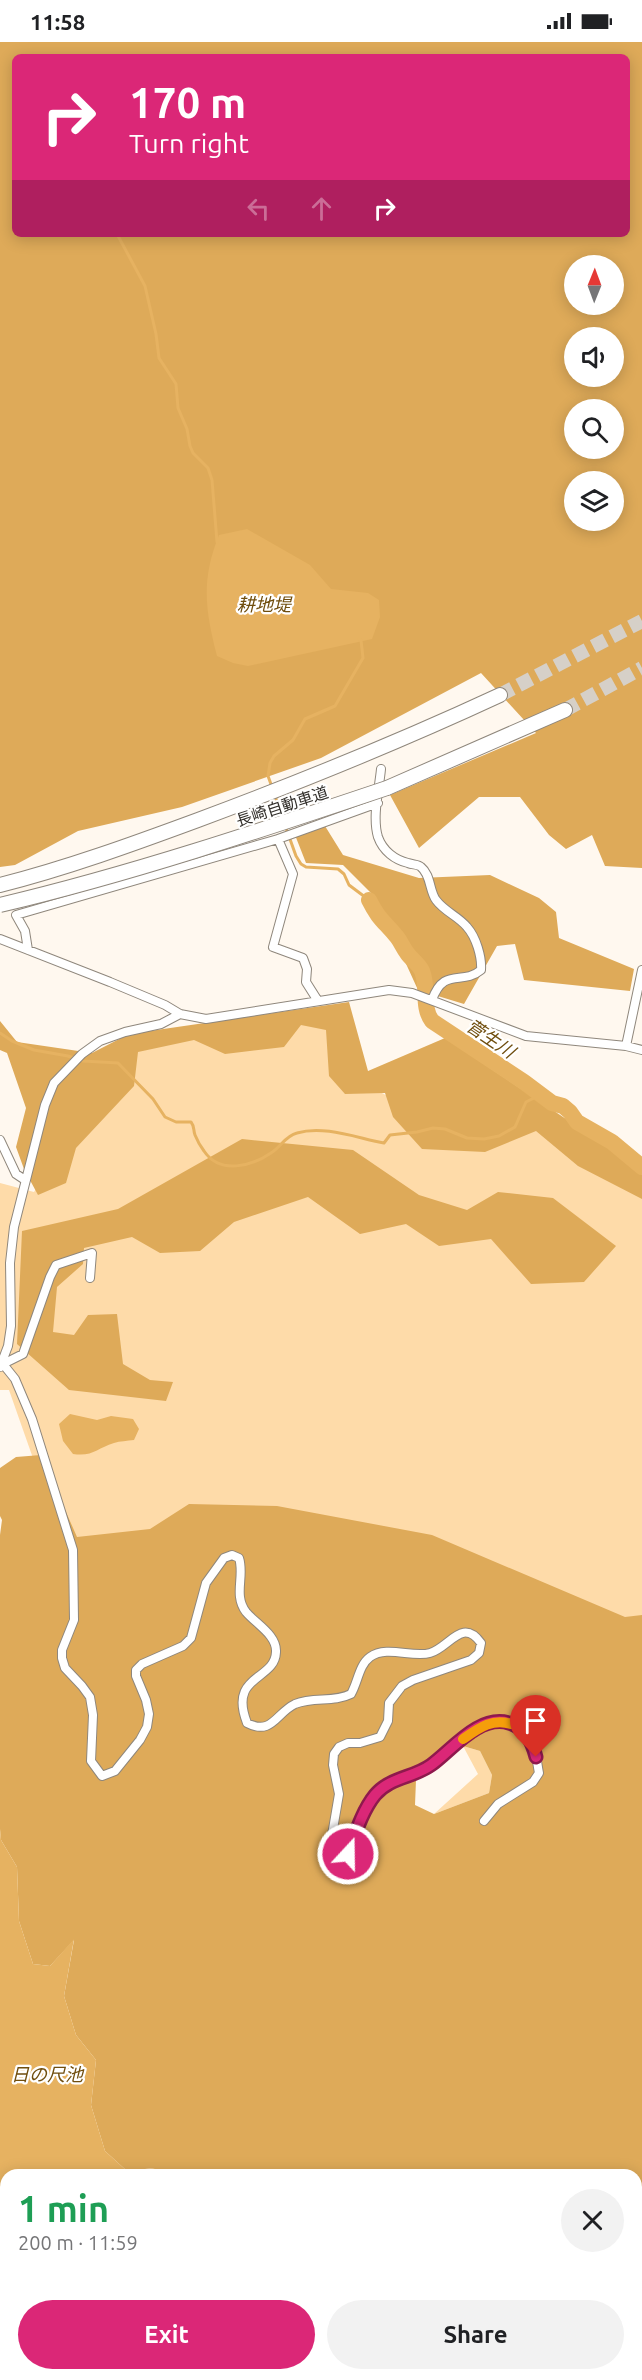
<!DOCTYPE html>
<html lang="en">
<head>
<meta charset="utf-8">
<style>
  :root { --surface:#fff; --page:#f2f2f2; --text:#202124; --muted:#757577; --accent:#db2777 }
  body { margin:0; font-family:Ubuntu,"Noto Sans JP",sans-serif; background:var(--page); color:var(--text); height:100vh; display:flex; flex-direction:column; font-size:22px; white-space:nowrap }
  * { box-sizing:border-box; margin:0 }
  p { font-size:20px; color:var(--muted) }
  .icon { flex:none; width:33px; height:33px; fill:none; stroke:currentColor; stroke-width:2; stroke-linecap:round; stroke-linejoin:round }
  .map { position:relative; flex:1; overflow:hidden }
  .side { position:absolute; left:0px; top:2127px; width:642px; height:212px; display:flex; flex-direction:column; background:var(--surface); border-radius:18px 18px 0 0; box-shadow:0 3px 15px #0003 }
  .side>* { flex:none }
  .guide { position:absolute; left:12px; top:12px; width:618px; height:183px; border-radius:9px; box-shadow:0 3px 15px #0003; background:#db2777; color:#fff; overflow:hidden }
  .needle { width:39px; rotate:1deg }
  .controls { position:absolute; left:564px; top:213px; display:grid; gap:12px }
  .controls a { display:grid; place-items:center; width:60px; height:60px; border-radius:50%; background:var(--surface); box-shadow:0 3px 15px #0003; font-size:30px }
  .pin { position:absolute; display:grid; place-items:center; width:51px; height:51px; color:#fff; margin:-62px -26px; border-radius:50% 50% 50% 0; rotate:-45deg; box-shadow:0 0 6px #0007 }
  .pin .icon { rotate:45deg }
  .me { position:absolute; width:66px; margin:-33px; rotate:21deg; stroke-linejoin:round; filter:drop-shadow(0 0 4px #0008) }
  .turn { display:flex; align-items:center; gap:21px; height:126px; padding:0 18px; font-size:27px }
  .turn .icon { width:78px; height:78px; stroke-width:2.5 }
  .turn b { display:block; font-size:42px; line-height:51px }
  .lanes { display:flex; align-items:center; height:57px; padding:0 18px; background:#0003; justify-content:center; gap:30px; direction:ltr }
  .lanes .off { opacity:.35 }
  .round { display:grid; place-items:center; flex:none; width:63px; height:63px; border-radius:32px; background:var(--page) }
  .overview { display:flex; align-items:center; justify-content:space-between; height:102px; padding:0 18px }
  h1 { font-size:36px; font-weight:600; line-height:45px; color:#1e9e55 }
  .primary-button { display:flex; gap:12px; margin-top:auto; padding:12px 18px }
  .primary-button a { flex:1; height:69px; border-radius:36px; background:var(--accent); color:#fff; font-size:24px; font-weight:600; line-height:69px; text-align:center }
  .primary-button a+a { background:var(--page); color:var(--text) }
  .status { display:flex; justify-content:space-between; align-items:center; height:42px; padding:0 30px; background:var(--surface); direction:ltr }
  .status svg { height:16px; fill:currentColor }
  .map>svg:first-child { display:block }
  .green { fill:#fedba9 }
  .forest { fill:#deaa59; fill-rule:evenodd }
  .water { fill:#e6b261 }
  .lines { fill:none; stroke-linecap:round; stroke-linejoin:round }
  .stream { stroke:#e6b261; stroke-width:3 }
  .river { stroke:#e6b261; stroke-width:16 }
  .highway-tunnel { stroke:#d6d0c8; stroke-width:14; stroke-dasharray:14 7; stroke-linecap:butt }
  .street-casing { stroke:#8f877c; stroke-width:10 }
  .highway-casing { stroke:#8f877c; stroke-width:16 }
  .street { stroke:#fff; stroke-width:8 }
  .highway { stroke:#fff; stroke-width:14 }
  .highway-bridge-casing { stroke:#8f877c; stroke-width:16; stroke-linecap:butt }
  .highway-bridge { stroke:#fff; stroke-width:14 }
  .route-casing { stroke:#8e194d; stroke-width:15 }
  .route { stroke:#db2777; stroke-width:10 }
  .slow { stroke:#f59e0b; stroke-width:10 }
  .labels { text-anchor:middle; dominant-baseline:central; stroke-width:4.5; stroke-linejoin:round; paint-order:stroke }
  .street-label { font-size:16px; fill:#322f2b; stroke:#fff }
  .water-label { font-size:18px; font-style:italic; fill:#704e0e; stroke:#fff }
</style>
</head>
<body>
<div class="status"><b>11:58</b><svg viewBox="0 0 49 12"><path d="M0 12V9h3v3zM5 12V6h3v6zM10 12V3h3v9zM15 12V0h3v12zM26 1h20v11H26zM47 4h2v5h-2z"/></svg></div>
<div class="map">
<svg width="642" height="2338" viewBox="0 0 642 2338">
  <rect width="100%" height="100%" fill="#fff8ef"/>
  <!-- green -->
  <path class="green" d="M335,970l29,72 120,61 58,-20 100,67v436l-566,-83 -16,-10 -51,-145h-9v-207l34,9 90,-146z
    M463,1704l17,5 12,24 -3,18 -55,21 44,-40z
    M203,2332h192l1,6h-212z"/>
  <!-- forest -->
  <path class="forest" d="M0,0h642v826l-37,-2 -13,-31 -26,14 -17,-14 -29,-38h-41l-60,51 -29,-53 146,-62 -55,-60 -160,85 -139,49 -104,24 -63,34 -15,2zM15,15h612v177h-612zM574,224h40v38h-40zM574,296h40v38h-40zM574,368h40v38h-40zM574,440h40v38h-40z
    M325,784l18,29 76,23 71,-3 49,23 17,14 3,26 75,31 -4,22 -106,-11 -9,-36 -18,2 -33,58 -46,-14 -42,-92 -33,-33 -37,-2 -11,-28z
    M349,960l19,69 77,-33 157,105 40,32v24l-64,-33 -42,-35 -51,21 -63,-3 -29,-32 -8,-24 -40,1 -16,-18 -3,-46 -25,-5 -17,22 -59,7 -31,-14 -56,12 -4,34 -58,62 -10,35 -28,12 -14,-26 -8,-22 10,-39 -19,-55 -7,-3v-29l17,21 75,11 37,-19z
    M242,1097l111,11 66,45 48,15 31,-18 55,6 63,48 -32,36 -53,2 -40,-45 -52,7 -33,-22 -46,10 -52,-37 -74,25 -34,29 -40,2 -28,-16 -48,11 -1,16 -26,23 -4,45 21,3 14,-20 29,-1 6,50 27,16 23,2 -7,19 -97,-11 -52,-46 5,-113 96,-22z
    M41,1413l36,82 73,-8 39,-25 88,2 155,29 193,82 17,-2v765h-95l-1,-5 90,-1v-199h-485l3,-7 -27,3 -22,-20 -14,-46 5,-45 -20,-25 -12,-39 10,-56 -24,26 -17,-2 -14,-43 -2,-54 -16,-27 -1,-11v-294l2,-15 -2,-4v-48l16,-11zM463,1704l17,5 12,24 -3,18 -55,21 -19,-9 1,-25z
    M395,2333h78l-3,5h-74z"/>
  <!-- water -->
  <path class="water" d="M247,487l63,36 21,24 37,4 11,7 1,17 -8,22 -124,27 -15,-3 -16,-7c-12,-47 -16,-76 2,-121z
    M70,1372l27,6 14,-4 22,3 6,10 -5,11c-7,1 -14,1 -20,3 -17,5 -21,14 -41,11l-10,-13 -4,-17z
    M0,1787l1,11 16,27 2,54 14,43 17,2 24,-27 -10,57 12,39 20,25 -5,45 14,46 22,20 28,-3 -4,7h-145v128l-6,-2z
    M0,2316h6v16l73,1 6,5h-85z
    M473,2332l73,1 1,5h-77z"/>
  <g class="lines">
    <!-- stream -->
    <path class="stream" d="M117,192l28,52 11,48 3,24 17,26 2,24 9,21 3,17 3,7 15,15 4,12 5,62
      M272,745l-4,-11 2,-13 4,-7 19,-16 12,-21 30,-13 28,-48 -2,-18 -2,-1
      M275,754l8,22
      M286,786l10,28 5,8 5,3 32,2 6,5 5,11 20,15
      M0,991l12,8 22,9 34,6 15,5 35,2 35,36 12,18 11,5h15c4,5 2,8 4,13 2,5 6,12 9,16 16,24 48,15 67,2 10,-6 14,-17 26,-20 27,-8 60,5 87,10l6,-8 27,-3 16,-4 12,1 22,9 17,1 15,-3 16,-9 11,-25 14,-7
      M104,2338l1,-6"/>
    <!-- river -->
    <path class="river" d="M369,858c10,20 15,21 28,37 4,5 6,11 10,16 4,6 12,11 15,18 7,17 -1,35 10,50l92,61 28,21 11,3 7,6 7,10 35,20 30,25"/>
    <!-- highway-tunnel -->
    <path class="highway-tunnel" d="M500,653l142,-74
      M565,668l77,-42"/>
    <!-- street casing -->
    <g class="street-casing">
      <path id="street" d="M381,727c-2,21 -9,48 -3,68 5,14 17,23 30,26 5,2 10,1 13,4 10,8 8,23 15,33 9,12 22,16 31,27 9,10 15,30 14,43 -19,16 -37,-4 -49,30
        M278,797l100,-36
        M0,897l110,43 55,23 15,9 26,5 183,-29 23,3 114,43 100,10 16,4
        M28,908l-3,-19 -9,-16 262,-76 15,35 -20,73 30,11 4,11 -1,13 12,19
        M626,1004l16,-76
        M0,1098l16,34 9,6
        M3,1322l12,15 17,40 41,131 1,70 -12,30v8l3,10 17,18 8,11 3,18 -2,46 11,15 13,-5 25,-31 7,-13 2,-13 -3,-14 -10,-24v-6l6,-6 41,-18 8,-8 15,-55 18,-25 8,-3 7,3c6,18 -6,37 7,54 10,12 31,23 30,40 -1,29 -48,22 -29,71 25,13 29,-10 48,-19 19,-8 38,-1 56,-10 7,-12 8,-29 19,-37 17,-12 42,1 60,-4 20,-6 32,-36 51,-10l-2,10 -8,7 -58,20 -11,6 -13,17 -1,18 -8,16 -20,6h-12l-9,4 -5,7 -1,11 6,29 -8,47 1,10 6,7 10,-4c7,-19 14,-42 26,-58 15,-19 38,-18 56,-30 25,-17 48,-52 82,-42 7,2 16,10 20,17 4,9 5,22 7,32l-6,9 -35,22 -14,17
        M3,1322l20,-10 27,-77 6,-12 36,-12 -2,25
        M0,1325l8,-21 3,-20 -1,-63 4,-36 31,-122 9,-22 28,-29 18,-13 25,-9 36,-8 19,-10
        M0,2280l6,2
        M145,2332l9,6"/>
    </g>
    <!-- highway casing -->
    <g class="highway-casing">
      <path id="highway" d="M387,746l178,-78
        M0,843c67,-17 133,-41 198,-65 102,-38 203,-79 302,-125"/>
    </g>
    <!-- street -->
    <use href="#street" class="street"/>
    <!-- highway -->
    <use href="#highway" class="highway"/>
    <!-- highway-bridge casing -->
    <g class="highway-bridge-casing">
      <path id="highway-bridge" d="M0,863c131,-31 259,-74 387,-117"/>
    </g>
    <!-- highway-bridge -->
    <use href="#highway-bridge" class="highway-bridge"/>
  </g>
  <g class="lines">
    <!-- route casing -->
    <g class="route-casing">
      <path id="route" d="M348,1812c7,-19 14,-43 27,-59 15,-18 38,-17 56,-30 21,-15 48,-51 78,-42 16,5 23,18 27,34"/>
    </g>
    <!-- route -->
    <use href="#route" class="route"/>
    <!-- slow -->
    <path class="slow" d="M463,1697c16,-11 29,-21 48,-15"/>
  </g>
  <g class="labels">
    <!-- street labels -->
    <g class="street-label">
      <text transform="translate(282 764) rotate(-18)">長崎自動車道</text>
    </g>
    <!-- water labels -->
    <g class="water-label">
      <text x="264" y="562">耕地堤</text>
      <text transform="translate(491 996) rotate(34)">菅生川</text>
      <text x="47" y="2032">日の尺池</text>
    </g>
  </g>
</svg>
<div class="controls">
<a><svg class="needle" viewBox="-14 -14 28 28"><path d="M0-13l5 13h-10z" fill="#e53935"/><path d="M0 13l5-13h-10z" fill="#757577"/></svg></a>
<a><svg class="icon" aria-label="sound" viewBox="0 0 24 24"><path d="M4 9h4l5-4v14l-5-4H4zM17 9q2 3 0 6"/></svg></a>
<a><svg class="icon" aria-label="search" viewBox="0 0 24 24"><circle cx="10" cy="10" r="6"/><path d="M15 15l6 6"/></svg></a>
<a><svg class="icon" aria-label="layers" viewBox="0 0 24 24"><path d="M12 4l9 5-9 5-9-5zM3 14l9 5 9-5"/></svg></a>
</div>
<div class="pin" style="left:536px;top:1715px;background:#d93025"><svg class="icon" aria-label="arrive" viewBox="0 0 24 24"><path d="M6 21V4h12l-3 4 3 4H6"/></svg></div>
<svg class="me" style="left:348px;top:1812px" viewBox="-20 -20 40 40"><circle r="17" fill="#db2777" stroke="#fff" stroke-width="3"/><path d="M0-11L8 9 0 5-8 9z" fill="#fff"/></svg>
<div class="guide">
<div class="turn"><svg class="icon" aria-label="right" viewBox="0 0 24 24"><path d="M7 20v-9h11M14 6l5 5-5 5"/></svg><div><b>170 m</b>Turn right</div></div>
<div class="lanes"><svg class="icon off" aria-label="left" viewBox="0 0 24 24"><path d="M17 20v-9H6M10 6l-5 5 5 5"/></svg><svg class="icon off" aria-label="ahead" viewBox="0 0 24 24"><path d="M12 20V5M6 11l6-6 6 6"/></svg><svg class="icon" aria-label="right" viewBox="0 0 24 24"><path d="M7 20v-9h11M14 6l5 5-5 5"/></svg></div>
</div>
<section class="side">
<div class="overview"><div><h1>1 min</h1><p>200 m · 11:59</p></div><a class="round"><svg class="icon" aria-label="close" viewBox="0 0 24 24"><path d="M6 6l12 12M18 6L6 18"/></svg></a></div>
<div class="primary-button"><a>Exit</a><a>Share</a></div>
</section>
</div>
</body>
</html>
